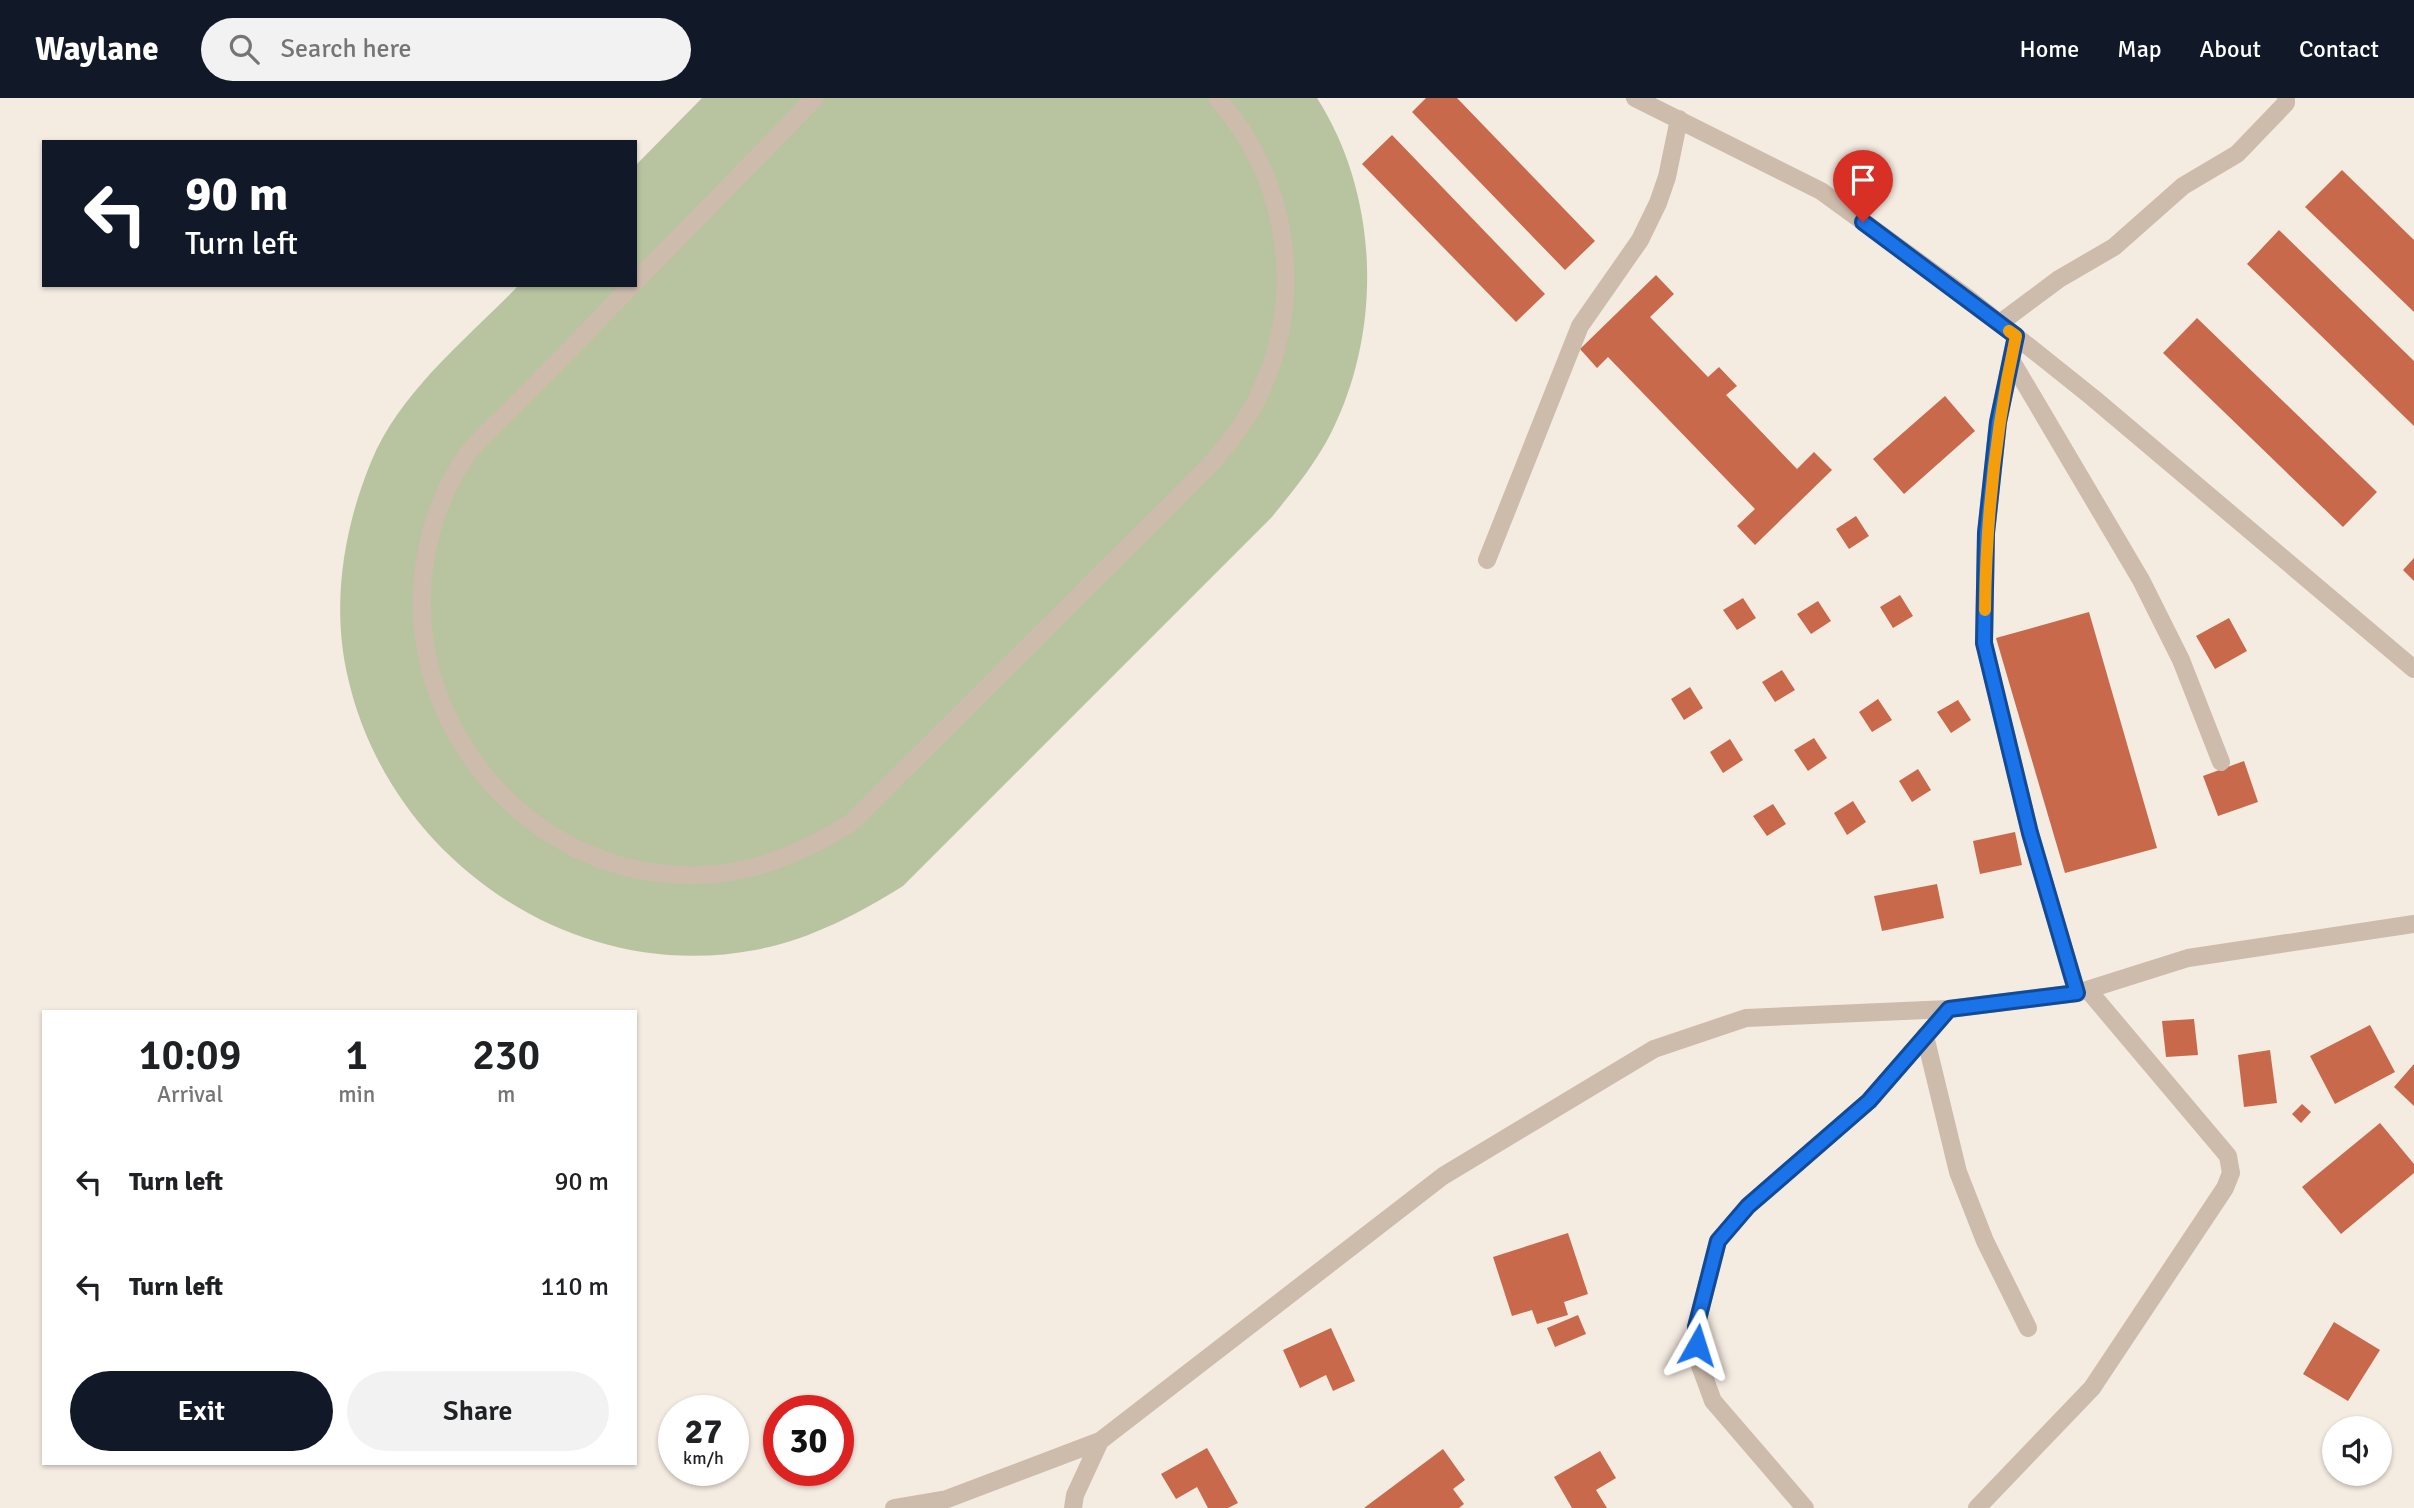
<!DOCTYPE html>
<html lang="en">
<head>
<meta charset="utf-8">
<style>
  :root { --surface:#fff; --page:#f2f2f2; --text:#202124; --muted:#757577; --accent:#111827 }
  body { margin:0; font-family:Signika,sans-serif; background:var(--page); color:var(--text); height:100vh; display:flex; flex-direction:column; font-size:26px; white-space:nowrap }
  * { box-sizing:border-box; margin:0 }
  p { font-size:23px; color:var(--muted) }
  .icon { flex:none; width:38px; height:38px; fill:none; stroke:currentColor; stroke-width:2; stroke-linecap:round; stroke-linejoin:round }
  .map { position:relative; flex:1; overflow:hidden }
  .details { position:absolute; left:42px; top:912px; width:595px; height:455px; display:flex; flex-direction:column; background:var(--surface); border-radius:0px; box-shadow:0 2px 5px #0004 }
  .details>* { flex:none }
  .top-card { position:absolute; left:42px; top:42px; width:595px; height:147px; border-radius:0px; box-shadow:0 2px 5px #0004; background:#111827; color:#fff; overflow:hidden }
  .fabs { position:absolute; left:2322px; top:1318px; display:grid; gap:14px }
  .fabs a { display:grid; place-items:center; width:70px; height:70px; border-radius:50%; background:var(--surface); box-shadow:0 2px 5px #0004; font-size:35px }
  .speed { position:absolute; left:658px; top:1297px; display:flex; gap:14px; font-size:35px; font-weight:700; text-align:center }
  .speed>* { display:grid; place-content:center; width:91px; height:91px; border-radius:50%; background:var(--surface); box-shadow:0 2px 5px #0004; line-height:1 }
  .speed small { font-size:18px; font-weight:400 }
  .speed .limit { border:10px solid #d22; background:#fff; color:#111 }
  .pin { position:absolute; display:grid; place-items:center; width:60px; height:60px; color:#fff; margin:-72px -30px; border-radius:50% 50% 50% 0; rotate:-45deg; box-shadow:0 0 7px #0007 }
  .pin .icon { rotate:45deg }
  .me { position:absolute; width:77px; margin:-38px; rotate:6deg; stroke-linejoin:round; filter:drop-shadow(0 0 5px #0008) }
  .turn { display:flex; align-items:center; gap:24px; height:147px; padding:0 28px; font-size:32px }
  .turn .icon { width:91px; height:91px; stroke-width:2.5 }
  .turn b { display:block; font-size:49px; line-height:60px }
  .eta { display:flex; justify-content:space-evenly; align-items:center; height:119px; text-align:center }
  .eta b { font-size:42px; font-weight:600; line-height:49px }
  .cta { display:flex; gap:14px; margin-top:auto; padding:14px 28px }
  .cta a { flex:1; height:80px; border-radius:42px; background:var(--accent); color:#fff; font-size:28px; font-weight:600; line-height:80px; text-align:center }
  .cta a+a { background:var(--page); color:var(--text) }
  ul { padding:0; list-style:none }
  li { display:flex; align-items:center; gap:21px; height:105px; padding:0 28px }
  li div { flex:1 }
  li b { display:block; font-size:26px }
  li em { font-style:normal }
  header { display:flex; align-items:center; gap:42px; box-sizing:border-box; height:98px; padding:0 35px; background:var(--accent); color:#fff }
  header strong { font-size:33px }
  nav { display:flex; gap:38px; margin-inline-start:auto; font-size:24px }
  .search { width:490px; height:63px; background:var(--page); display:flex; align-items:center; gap:18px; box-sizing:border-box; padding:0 24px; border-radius:38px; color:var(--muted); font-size:26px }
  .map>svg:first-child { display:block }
  .green { fill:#b8c4a0 }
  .building { fill:#c8694b }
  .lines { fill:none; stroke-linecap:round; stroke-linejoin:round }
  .service { stroke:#cdbbac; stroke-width:18 }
  .minor { stroke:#cdbbac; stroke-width:18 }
  .route-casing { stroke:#114b97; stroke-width:18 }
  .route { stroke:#1a73e8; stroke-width:12 }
  .slow { stroke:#f59e0b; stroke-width:12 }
</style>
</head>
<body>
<header>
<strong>Waylane</strong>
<div class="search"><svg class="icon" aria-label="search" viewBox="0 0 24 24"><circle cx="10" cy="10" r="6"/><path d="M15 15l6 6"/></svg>Search here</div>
<nav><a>Home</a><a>Map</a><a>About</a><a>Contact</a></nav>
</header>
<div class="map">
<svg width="2414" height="1410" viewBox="0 0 2414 1410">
  <rect width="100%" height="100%" fill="#f4ebe1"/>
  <!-- green -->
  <path class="green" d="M702,0h615c62,97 66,230 15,333 -16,32 -38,59 -61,87l-368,368c-47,29 -94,54 -148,64 -184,35 -366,-92 -407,-272 -17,-72 -5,-148 23,-216 29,-71 96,-123 148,-177h116v-119z"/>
  <!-- building -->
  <path class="building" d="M1426,0h31l138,143 -30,29 -153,-158z
    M1392,37l153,159 -29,28 -154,-158z
    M2342,72l72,70v72l-109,-105z
    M2279,132l135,131v65l-167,-162z
    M1656,177l18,19 -24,23 58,60 11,-10 18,19 -11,9 71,74 17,-17 18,18 -77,75 -18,-19 18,-17 -147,-152 -11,11 -17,-19z
    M2197,220l180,174 -34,35 -180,-174z
    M1945,298l30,35 -71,63 -31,-35z
    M1856,418l13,20 -20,13 -13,-20z
    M2414,460v23l-11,-11z
    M1900,497l13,21 -20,12 -13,-21z
    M1743,500l13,20 -19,12 -14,-20z
    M1818,503l13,20 -20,13 -14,-20z
    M2089,514l68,236 -92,25 -69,-235z
    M2229,520l18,33 -32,18 -19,-33z
    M1782,572l13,20 -20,12 -13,-20z
    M1690,589l13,21 -19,12 -13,-21z
    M1878,601l14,21 -20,12 -13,-20z
    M1958,602l13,20 -20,13 -14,-21z
    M1814,640l13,20 -19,13 -14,-21z
    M1730,641l13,21 -20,13 -13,-21z
    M2244,663l14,41 -40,14 -15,-40z
    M1918,671l13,21 -19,12 -13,-21z
    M1853,703l13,21 -19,13 -13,-22z
    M1773,706l13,20 -19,12 -14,-20z
    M2015,734l7,33 -42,9 -7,-33z
    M1937,786l7,34 -62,13 -8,-35z
    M2194,921l4,36 -32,2 -4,-36z
    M2370,927l25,47 -60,32 -25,-48z
    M2270,952l7,53 -33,4 -6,-52z
    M2414,966v42l-20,-19z
    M2302,1006l9,8 -10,11 -9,-9z
    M2380,1025l34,41v9l-73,61 -39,-47z
    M1568,1135l20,61 -24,8 4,13 -31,9 -5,-14 -20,6 -19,-59z
    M1578,1217l8,19 -31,13 -8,-19z
    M2334,1224l46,28 -32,51 -45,-27z
    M1331,1230l24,53 -22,10 -7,-16 -26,13 -17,-38z
    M1207,1350l31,55 -10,5h-20l-11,-21 -21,12 -15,-25z
    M1443,1351l22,31 -12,9 11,15 -5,4h-95z
    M1600,1353l16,27 -20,12 11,18h-35l-18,-31z"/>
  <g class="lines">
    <!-- service -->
    <path class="service" d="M1635,0l186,93 147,107 124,99 322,272
      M635,184l180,-184
      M632,187c-38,40 -76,79 -115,118 -16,17 -38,34 -51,53 -16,23 -28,51 -35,77 -47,171 90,348 268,342 57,-2 106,-23 153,-53l359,-358c18,-22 37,-44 49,-71 46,-98 29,-214 -43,-295
      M2000,225l59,-44 55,-32 69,-61 54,-32 49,-51v-5
      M2016,238l-18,86 -12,111 -2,110 46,190 47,160
      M2011,262l130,220 40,80 40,102
      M1487,462l93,-234 60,-86 18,-37 9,-26 12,-58"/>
    <!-- minor -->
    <path class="minor" d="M1925,938l33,136 27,69 43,87
      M894,1410l53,-9 153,-58 343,-265 211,-127 92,-31 203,-9 128,-16 111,-35 226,-34
      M1073,1410l2,-13 25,-54
      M1805,1410l-92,-107 -14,-38 -3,-36 22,-86 30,-35 121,-105 80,-92
      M1977,1410l115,-120 133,-200 6,-15 -3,-17 -140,-166"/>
  </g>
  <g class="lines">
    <!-- route casing -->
    <g class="route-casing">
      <path id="route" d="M1697,1247l-1,-18 22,-86 30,-35 121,-105 80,-92 128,-16 -47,-160 -46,-190 2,-110 12,-111 18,-86 -153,-114"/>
    </g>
    <!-- route -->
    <use href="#route" class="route"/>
    <!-- slow -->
    <path class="slow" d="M1985,512c1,-93 11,-183 31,-274l-7,-5"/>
  </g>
</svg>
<div class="fabs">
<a><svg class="icon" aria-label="sound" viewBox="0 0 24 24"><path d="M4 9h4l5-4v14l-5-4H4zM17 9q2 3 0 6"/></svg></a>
</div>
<div class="speed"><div>27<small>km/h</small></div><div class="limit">30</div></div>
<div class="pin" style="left:1863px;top:124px;background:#d93025"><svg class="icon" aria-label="arrive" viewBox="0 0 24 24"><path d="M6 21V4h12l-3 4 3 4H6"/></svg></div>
<svg class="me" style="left:1697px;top:1247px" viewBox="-20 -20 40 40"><path d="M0-17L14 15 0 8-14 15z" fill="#1a73e8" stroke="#fff" stroke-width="4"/></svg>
<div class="top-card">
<div class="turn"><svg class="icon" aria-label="left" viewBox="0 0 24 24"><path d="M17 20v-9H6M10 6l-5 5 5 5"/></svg><div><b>90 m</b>Turn left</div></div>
</div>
<section class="details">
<div class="eta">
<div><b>10:09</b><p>Arrival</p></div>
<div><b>1</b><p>min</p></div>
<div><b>230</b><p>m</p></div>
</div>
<ul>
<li><svg class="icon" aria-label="left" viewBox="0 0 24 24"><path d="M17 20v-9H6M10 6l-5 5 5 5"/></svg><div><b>Turn left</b></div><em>90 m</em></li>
<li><svg class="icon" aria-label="left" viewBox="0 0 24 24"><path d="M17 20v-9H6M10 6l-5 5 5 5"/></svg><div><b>Turn left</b></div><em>110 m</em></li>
</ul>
<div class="cta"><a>Exit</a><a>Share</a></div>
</section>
</div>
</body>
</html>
